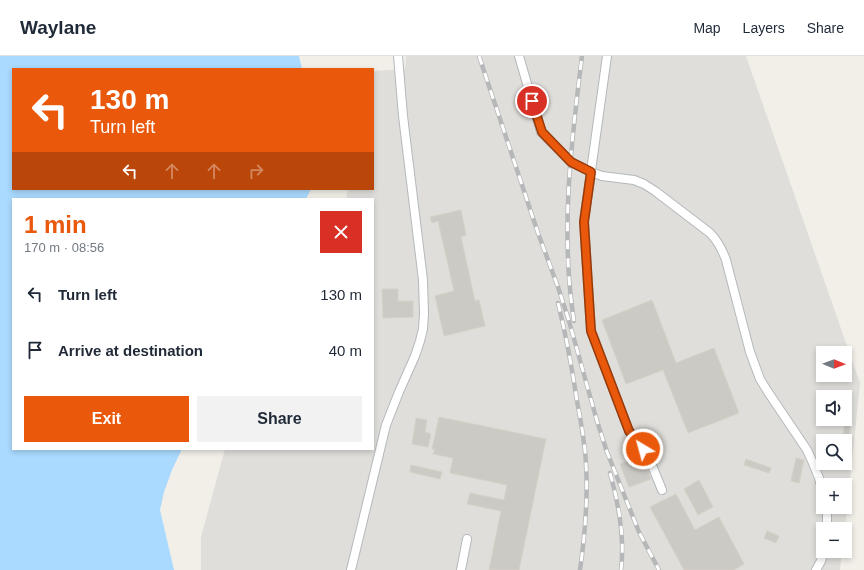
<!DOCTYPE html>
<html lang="en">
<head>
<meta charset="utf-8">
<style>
  :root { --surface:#fff; --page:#f2f2f3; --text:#1f2937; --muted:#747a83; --line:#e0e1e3; --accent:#ea580c }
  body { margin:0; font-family:Arial,sans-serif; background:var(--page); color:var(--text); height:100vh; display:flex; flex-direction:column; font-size:15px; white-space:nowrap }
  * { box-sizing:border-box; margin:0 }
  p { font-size:13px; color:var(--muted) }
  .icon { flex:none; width:22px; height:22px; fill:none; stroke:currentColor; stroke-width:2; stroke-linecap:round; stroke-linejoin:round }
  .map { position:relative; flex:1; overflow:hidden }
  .side { position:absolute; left:12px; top:142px; width:362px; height:252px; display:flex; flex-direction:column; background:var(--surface); border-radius:0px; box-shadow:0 2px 6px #0003 }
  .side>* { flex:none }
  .hud { position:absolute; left:12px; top:12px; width:362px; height:122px; border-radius:0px; box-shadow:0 2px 6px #0003; background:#ea580c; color:#fff; overflow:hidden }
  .needle { width:26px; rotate:91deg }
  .buttons { position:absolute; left:816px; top:290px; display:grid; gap:8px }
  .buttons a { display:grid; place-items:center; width:36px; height:36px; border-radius:0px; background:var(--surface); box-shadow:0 2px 6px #0003; font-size:20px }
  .pin { position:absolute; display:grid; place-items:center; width:34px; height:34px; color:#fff; margin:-17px; border:2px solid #fff; border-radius:50%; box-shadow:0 1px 4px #0007 }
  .me { position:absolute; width:44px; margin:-22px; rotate:323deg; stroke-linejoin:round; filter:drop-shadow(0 0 3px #0008) }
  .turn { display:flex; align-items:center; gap:14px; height:84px; padding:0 12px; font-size:18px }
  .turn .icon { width:52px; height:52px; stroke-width:2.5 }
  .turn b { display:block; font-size:28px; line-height:34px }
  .lanes { display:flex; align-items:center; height:38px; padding:0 12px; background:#0003; justify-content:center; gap:20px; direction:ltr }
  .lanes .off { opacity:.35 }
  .round { display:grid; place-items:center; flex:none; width:42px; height:42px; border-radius:0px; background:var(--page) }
  .headline { display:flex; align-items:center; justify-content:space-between; height:68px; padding:0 12px }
  h1 { font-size:24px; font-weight:700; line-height:30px; color:var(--accent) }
  .cta { display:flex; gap:8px; margin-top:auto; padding:8px 12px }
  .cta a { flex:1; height:46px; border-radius:0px; background:var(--accent); color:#fff; font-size:16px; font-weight:700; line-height:46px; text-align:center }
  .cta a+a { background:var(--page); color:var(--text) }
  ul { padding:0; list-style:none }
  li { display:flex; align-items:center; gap:12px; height:56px; padding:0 12px }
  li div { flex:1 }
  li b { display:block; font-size:15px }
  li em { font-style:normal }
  header { display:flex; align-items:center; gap:24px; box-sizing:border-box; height:56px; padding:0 20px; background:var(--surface); border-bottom:1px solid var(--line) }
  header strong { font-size:19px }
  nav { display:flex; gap:22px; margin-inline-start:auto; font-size:14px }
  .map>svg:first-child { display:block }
  .industrial { fill:#e0deda; fill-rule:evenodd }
  .water { fill:#aadaff }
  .building { fill:#cccac5; stroke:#d6d1c6 }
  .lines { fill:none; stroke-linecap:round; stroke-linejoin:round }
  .service-casing { stroke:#b5b8bc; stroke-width:10 }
  .service { stroke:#fff; stroke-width:8 }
  .rail-casing { stroke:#b6b7b8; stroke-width:4.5 }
  .rail { stroke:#fff; stroke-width:3; stroke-dasharray:9; stroke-linecap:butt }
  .route-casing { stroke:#983908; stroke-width:10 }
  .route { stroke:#ea580c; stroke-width:7 }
</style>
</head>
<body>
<header>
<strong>Waylane</strong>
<nav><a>Map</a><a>Layers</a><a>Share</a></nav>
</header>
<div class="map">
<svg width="864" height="514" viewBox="0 0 864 514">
  <rect width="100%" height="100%" fill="#f1efe8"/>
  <!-- industrial -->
  <path class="industrial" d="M406,0h340l114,327 -15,146h-22v22h19l-2,19h-639v-33l24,-88h148v-250h-27l2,-10h25l1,-118 31,-2zM823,297h22v22h-22zM823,341h22v22h-22zM823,385h22v22h-22zM823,429h22v22h-22z"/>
  <!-- water -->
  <path class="water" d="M0,0h299l3,13h-289v120h298l-5,10h-293v250h169l-10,21 -8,22 -4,18 14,60h-174z"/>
  <!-- building -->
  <path class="building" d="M461,154l5,25 -5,2 14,64 4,-1 6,26 -41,10 -9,-40 19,-5 -16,-70 -6,2 -2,-6z
    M382,233h16v12h15v16l-30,1z
    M652,244l24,63 38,-15 25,65 -51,20 -25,-63 -37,14 -24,-64z
    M439,361l107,22 -27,131h-30l12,-59 -34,-7 3,-11 34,7 3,-15 -57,-12 3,-15 -20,-4 2,-5h-3z
    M845,361l6,1 -2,25h-4v-2h-2z
    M416,362l11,2 -2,12 6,2 -3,13 -16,-3z
    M642,400l9,23 -22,8 -9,-23z
    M796,402l8,2 -5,23 -8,-2z
    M746,403l25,9 -2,5 -25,-8z
    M411,409l31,7 -2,7 -30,-7z
    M699,424l14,27 -15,8 -14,-26z
    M676,438l19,36 24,-13 25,47 -10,6h-50l-34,-63z
    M767,475l12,5 -3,7 -12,-5z"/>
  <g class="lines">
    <!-- service casing -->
    <g class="service-casing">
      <path id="service" d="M519,0l22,76 30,30 20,10 11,4 32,4 10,4 11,7 55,42c8,8 12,16 16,27l24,92 10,27 8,13 39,58 6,13 6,15 4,15
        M607,0l-23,165 7,110 38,100 20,27 13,32
        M826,451l1,8v14
        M351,514l35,-145 13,-33 16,-36 5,-15 3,-12 1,-15 -1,-34 -20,-164 -5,-60
        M461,514l6,-31
        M816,514l5,-9 3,-10"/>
    </g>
    <!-- service -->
    <use href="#service" class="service"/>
    <!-- rail casing -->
    <g class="rail-casing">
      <path id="rail" d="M479,0l59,177 20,54 11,34 28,100 10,31 32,80 20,38
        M558,247c8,32 14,65 19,98 4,21 8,42 9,63 2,35 -1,71 -6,106
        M574,265c-14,-88 -3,-177 8,-265
        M610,417c9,32 15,64 11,97"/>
    </g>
    <!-- rail -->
    <use href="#rail" class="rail"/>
  </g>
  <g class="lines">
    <!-- route casing -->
    <g class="route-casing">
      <path id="route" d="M532,45l10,31 29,30 20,10 -7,50 7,109 38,100 14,18"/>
    </g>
    <!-- route -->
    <use href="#route" class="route"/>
  </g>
</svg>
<div class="buttons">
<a><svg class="needle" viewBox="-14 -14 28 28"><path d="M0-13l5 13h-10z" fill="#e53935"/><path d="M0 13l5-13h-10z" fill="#747a83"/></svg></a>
<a><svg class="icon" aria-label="sound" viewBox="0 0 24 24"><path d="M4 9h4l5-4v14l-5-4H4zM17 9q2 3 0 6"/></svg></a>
<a><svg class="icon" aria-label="search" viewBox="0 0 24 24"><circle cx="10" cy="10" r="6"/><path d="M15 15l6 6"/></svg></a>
<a>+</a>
<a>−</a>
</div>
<div class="pin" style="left:532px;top:45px;background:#d93025"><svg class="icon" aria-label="arrive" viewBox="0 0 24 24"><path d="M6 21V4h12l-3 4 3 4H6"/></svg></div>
<svg class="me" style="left:643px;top:393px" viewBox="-20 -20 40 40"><circle r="17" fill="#ea580c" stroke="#fff" stroke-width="3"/><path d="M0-11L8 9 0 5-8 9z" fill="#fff"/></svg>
<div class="hud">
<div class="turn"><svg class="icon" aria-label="left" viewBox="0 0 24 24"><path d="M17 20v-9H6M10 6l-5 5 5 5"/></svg><div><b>130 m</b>Turn left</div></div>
<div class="lanes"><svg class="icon" aria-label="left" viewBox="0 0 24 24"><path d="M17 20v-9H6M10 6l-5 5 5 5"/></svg><svg class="icon off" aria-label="ahead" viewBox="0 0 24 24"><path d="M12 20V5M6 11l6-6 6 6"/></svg><svg class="icon off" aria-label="ahead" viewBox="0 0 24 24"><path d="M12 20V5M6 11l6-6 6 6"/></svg><svg class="icon off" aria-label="right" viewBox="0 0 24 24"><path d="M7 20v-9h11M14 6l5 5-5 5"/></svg></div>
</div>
<section class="side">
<div class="headline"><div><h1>1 min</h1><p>170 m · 08:56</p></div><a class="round" style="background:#d93025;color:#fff"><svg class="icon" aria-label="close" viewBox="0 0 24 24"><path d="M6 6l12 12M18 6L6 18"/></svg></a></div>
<ul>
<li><svg class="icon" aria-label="left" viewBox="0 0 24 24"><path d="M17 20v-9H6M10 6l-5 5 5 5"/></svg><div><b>Turn left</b></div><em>130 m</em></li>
<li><svg class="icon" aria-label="arrive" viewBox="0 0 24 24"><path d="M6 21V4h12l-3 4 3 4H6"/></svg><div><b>Arrive at destination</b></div><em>40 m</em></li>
</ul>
<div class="cta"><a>Exit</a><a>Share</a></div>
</section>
</div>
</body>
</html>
